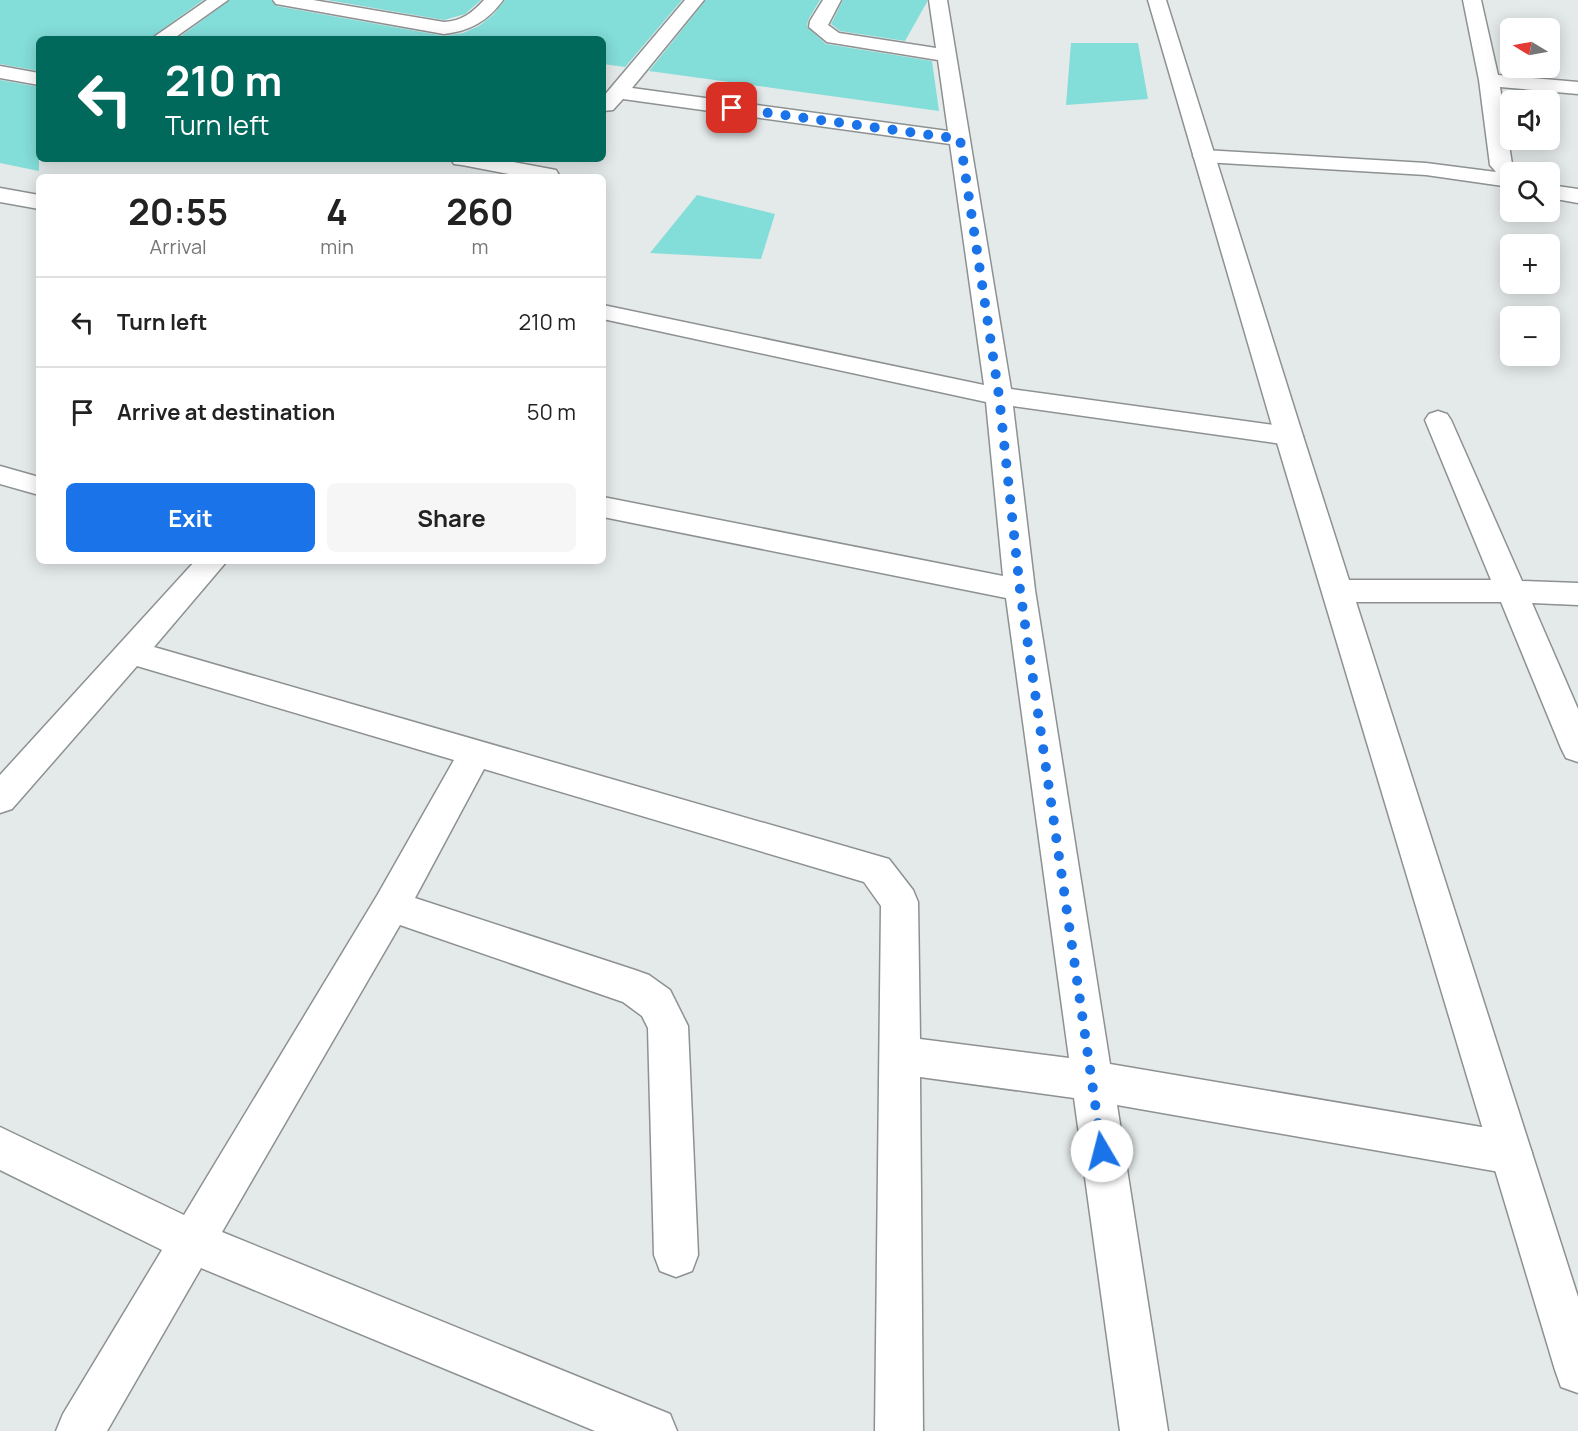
<!DOCTYPE html>
<html lang="en">
<head>
<meta charset="utf-8">
<style>
  :root { --surface:#fff; --page:#f6f6f6; --text:#222; --muted:#767676; --line:#e0e0e0; --accent:#1a73e8 }
  body { margin:0; font-family:Manrope,sans-serif; background:var(--page); color:var(--text); height:100vh; display:flex; flex-direction:column; font-size:22px; white-space:nowrap }
  * { box-sizing:border-box; margin:0 }
  p { font-size:20px; color:var(--muted) }
  .icon { flex:none; width:33px; height:33px; fill:none; stroke:currentColor; stroke-width:2; stroke-linecap:round; stroke-linejoin:round }
  .map { position:relative; flex:1; overflow:hidden }
  .panel { position:absolute; left:36px; top:174px; width:570px; height:390px; display:flex; flex-direction:column; background:var(--surface); border-radius:9px; box-shadow:0 3px 15px #0003 }
  .panel>* { flex:none }
  .guide { position:absolute; left:36px; top:36px; width:570px; height:126px; border-radius:9px; box-shadow:0 3px 15px #0003; background:#00695c; color:#fff; overflow:hidden }
  .needle { width:39px; rotate:280deg }
  .buttons { position:absolute; left:1500px; top:18px; display:grid; gap:12px }
  .buttons a { display:grid; place-items:center; width:60px; height:60px; border-radius:9px; background:var(--surface); box-shadow:0 3px 15px #0003; font-size:30px }
  .pin { position:absolute; display:grid; place-items:center; width:51px; height:51px; color:#fff; margin:-26px; border-radius:12px; box-shadow:0 3px 9px #0006 }
  .me { position:absolute; width:66px; margin:-33px; rotate:352deg; stroke-linejoin:round; filter:drop-shadow(0 0 4px #0008) }
  .turn { display:flex; align-items:center; gap:21px; height:126px; padding:0 30px; font-size:27px }
  .turn .icon { width:78px; height:78px; stroke-width:2.5 }
  .turn b { display:block; font-size:42px; line-height:51px }
  .eta { display:flex; justify-content:space-evenly; align-items:center; height:102px; text-align:center }
  .eta b { font-size:36px; font-weight:700; line-height:42px }
  .action { display:flex; gap:12px; margin-top:auto; padding:12px 30px }
  .action a { flex:1; height:69px; border-radius:9px; background:var(--accent); color:#fff; font-size:24px; font-weight:700; line-height:69px; text-align:center }
  .action a+a { background:var(--page); color:var(--text) }
  ul { padding:0; list-style:none }
  li { display:flex; align-items:center; gap:18px; height:90px; padding:0 30px; border-top:2px solid var(--line) }
  li div { flex:1 }
  li b { display:block; font-size:22px }
  li em { font-style:normal }
  .map>svg:first-child { display:block }
  .building { fill:#83ddd9 }
  .lines { fill:none; stroke-linecap:round; stroke-linejoin:round }
  .minor-casing { stroke:#8d9191; stroke-width:3 }
  .major-casing { stroke:#8d9191; stroke-width:3 }
  .minor { fill:#fff; fill-rule:evenodd }
  .major { fill:#fff; fill-rule:evenodd }
  .route { stroke:#1a73e8; stroke-width:10; stroke-dasharray:0 18 }
</style>
</head>
<body>
<div class="map">
<svg width="1578" height="1431" viewBox="0 0 1578 1431">
  <rect width="100%" height="100%" fill="#e4e9e9"/>
  <!-- building -->
  <path class="building" d="M0,0h203l-54,39h-110v32l-39,-7z
    M230,0h41l5,6 168,30 19,-3 16,-7 14,-11 12,-15h177l-57,67 -22,-3v-25h-426z
    M327,0h154l-16,14 -21,6z
    M706,0h114l-12,20 -1,7 19,17 106,17 7,50 -290,-40z
    M843,0h84v2l-22,39 -65,-10 -9,-7z
    M1071,43h67l10,56 -82,6z
    M0,80l39,7v84l-39,-8z
    M697,195l78,19 -14,45 -111,-6z"/>
  <g class="lines">
    <!-- minor casing -->
    <g class="minor-casing">
      <path id="minor" d="M207,0h21l-55,39h-22z
        M273,0h40l131,22c18,-1 28,-9 40,-22h19c-15,21 -33,31 -59,34l-162,-29 -6,-1z
        M685,0h19l-72,88 316,43 -10,-71 -111,-18 -18,-15 1,-6 13,-21h18l-13,25 11,8 97,15 -7,-48h18l64,389 278,38 10,3 4,6 -4,6 -10,3 -276,-39 22,184 75,474 401,68 15,6 6,15 -6,15 -15,6 -394,-69 51,326h-48l-46,-333 -154,-21 3,354h-48l6,-525 -17,-24 -380,-113 -69,129 220,72 14,5 21,15 18,36 10,229 -6,16 -16,6 -16,-6 -6,-16 -6,-227 -6,-12 -19,-14 -223,-77 -178,307 448,182 7,17h-82l-394,-163 -94,163h-51l7,-17 99,-164 -162,-80v-43l184,88 194,-321 76,-134 -317,-94 -125,143 -12,4v-38l195,-214h32l-73,86 735,212 24,31 5,12 2,137 149,19 -63,-460 -403,-81v-20l400,79 -17,-174 -383,-83v-14l381,80 -34,-241 -327,-45 -10,11 -10,1v-14z
        M1463,0h18l17,75 80,7v12l-78,-7 12,77 7,8h-9v15l-84,-12 -222,-13 -8,-1 -3,-5 3,-5 8,-1 222,13 70,9 -6,-7 -11,-85z
        M0,66l39,7v12l-39,-7z
        M451,159h46l59,11 3,5 -2,2h-33l-62,-12 -8,-1z
        M1550,185l28,4v14l-28,-5z
        M0,188l39,7v14l-39,-7z
        M1438,411l9,3 4,6 71,161 56,2v22l-46,-2 46,106v53l-12,-4 -5,-10 -60,-146h-164l-11,-3 -4,-8 4,-8 11,-3h154l-66,-160 4,-6z
        M0,466l39,11v18l-39,-11z"/>
    </g>
    <!-- major casing -->
    <g class="major-casing">
      <path id="major" d="M1148,0h18l137,436 275,861v96l-17,-6 -6,-17 -280,-934z"/>
    </g>
    <!-- minor -->
    <use href="#minor" class="minor"/>
    <!-- major -->
    <use href="#major" class="major"/>
  </g>
  <g class="lines">
    <!-- route -->
    <path class="route" d="M732,108l228,31 39,257 21,194 82,561"/>
  </g>
</svg>
<div class="buttons">
<a><svg class="needle" viewBox="-14 -14 28 28"><path d="M0-13l5 13h-10z" fill="#e53935"/><path d="M0 13l5-13h-10z" fill="#767676"/></svg></a>
<a><svg class="icon" aria-label="sound" viewBox="0 0 24 24"><path d="M4 9h4l5-4v14l-5-4H4zM17 9q2 3 0 6"/></svg></a>
<a><svg class="icon" aria-label="search" viewBox="0 0 24 24"><circle cx="10" cy="10" r="6"/><path d="M15 15l6 6"/></svg></a>
<a>+</a>
<a>−</a>
</div>
<div class="pin" style="left:732px;top:108px;background:#d93025"><svg class="icon" aria-label="arrive" viewBox="0 0 24 24"><path d="M6 21V4h12l-3 4 3 4H6"/></svg></div>
<svg class="me" style="left:1102px;top:1151px" viewBox="-20 -20 40 40"><circle r="19" fill="#fff"/><path d="M0-13L10 11 0 6-10 11z" fill="#1a73e8"/></svg>
<div class="guide">
<div class="turn"><svg class="icon" aria-label="left" viewBox="0 0 24 24"><path d="M17 20v-9H6M10 6l-5 5 5 5"/></svg><div><b>210 m</b>Turn left</div></div>
</div>
<section class="panel">
<div class="eta">
<div><b>20:55</b><p>Arrival</p></div>
<div><b>4</b><p>min</p></div>
<div><b>260</b><p>m</p></div>
</div>
<ul>
<li><svg class="icon" aria-label="left" viewBox="0 0 24 24"><path d="M17 20v-9H6M10 6l-5 5 5 5"/></svg><div><b>Turn left</b></div><em>210 m</em></li>
<li><svg class="icon" aria-label="arrive" viewBox="0 0 24 24"><path d="M6 21V4h12l-3 4 3 4H6"/></svg><div><b>Arrive at destination</b></div><em>50 m</em></li>
</ul>
<div class="action"><a>Exit</a><a>Share</a></div>
</section>
</div>
</body>
</html>
